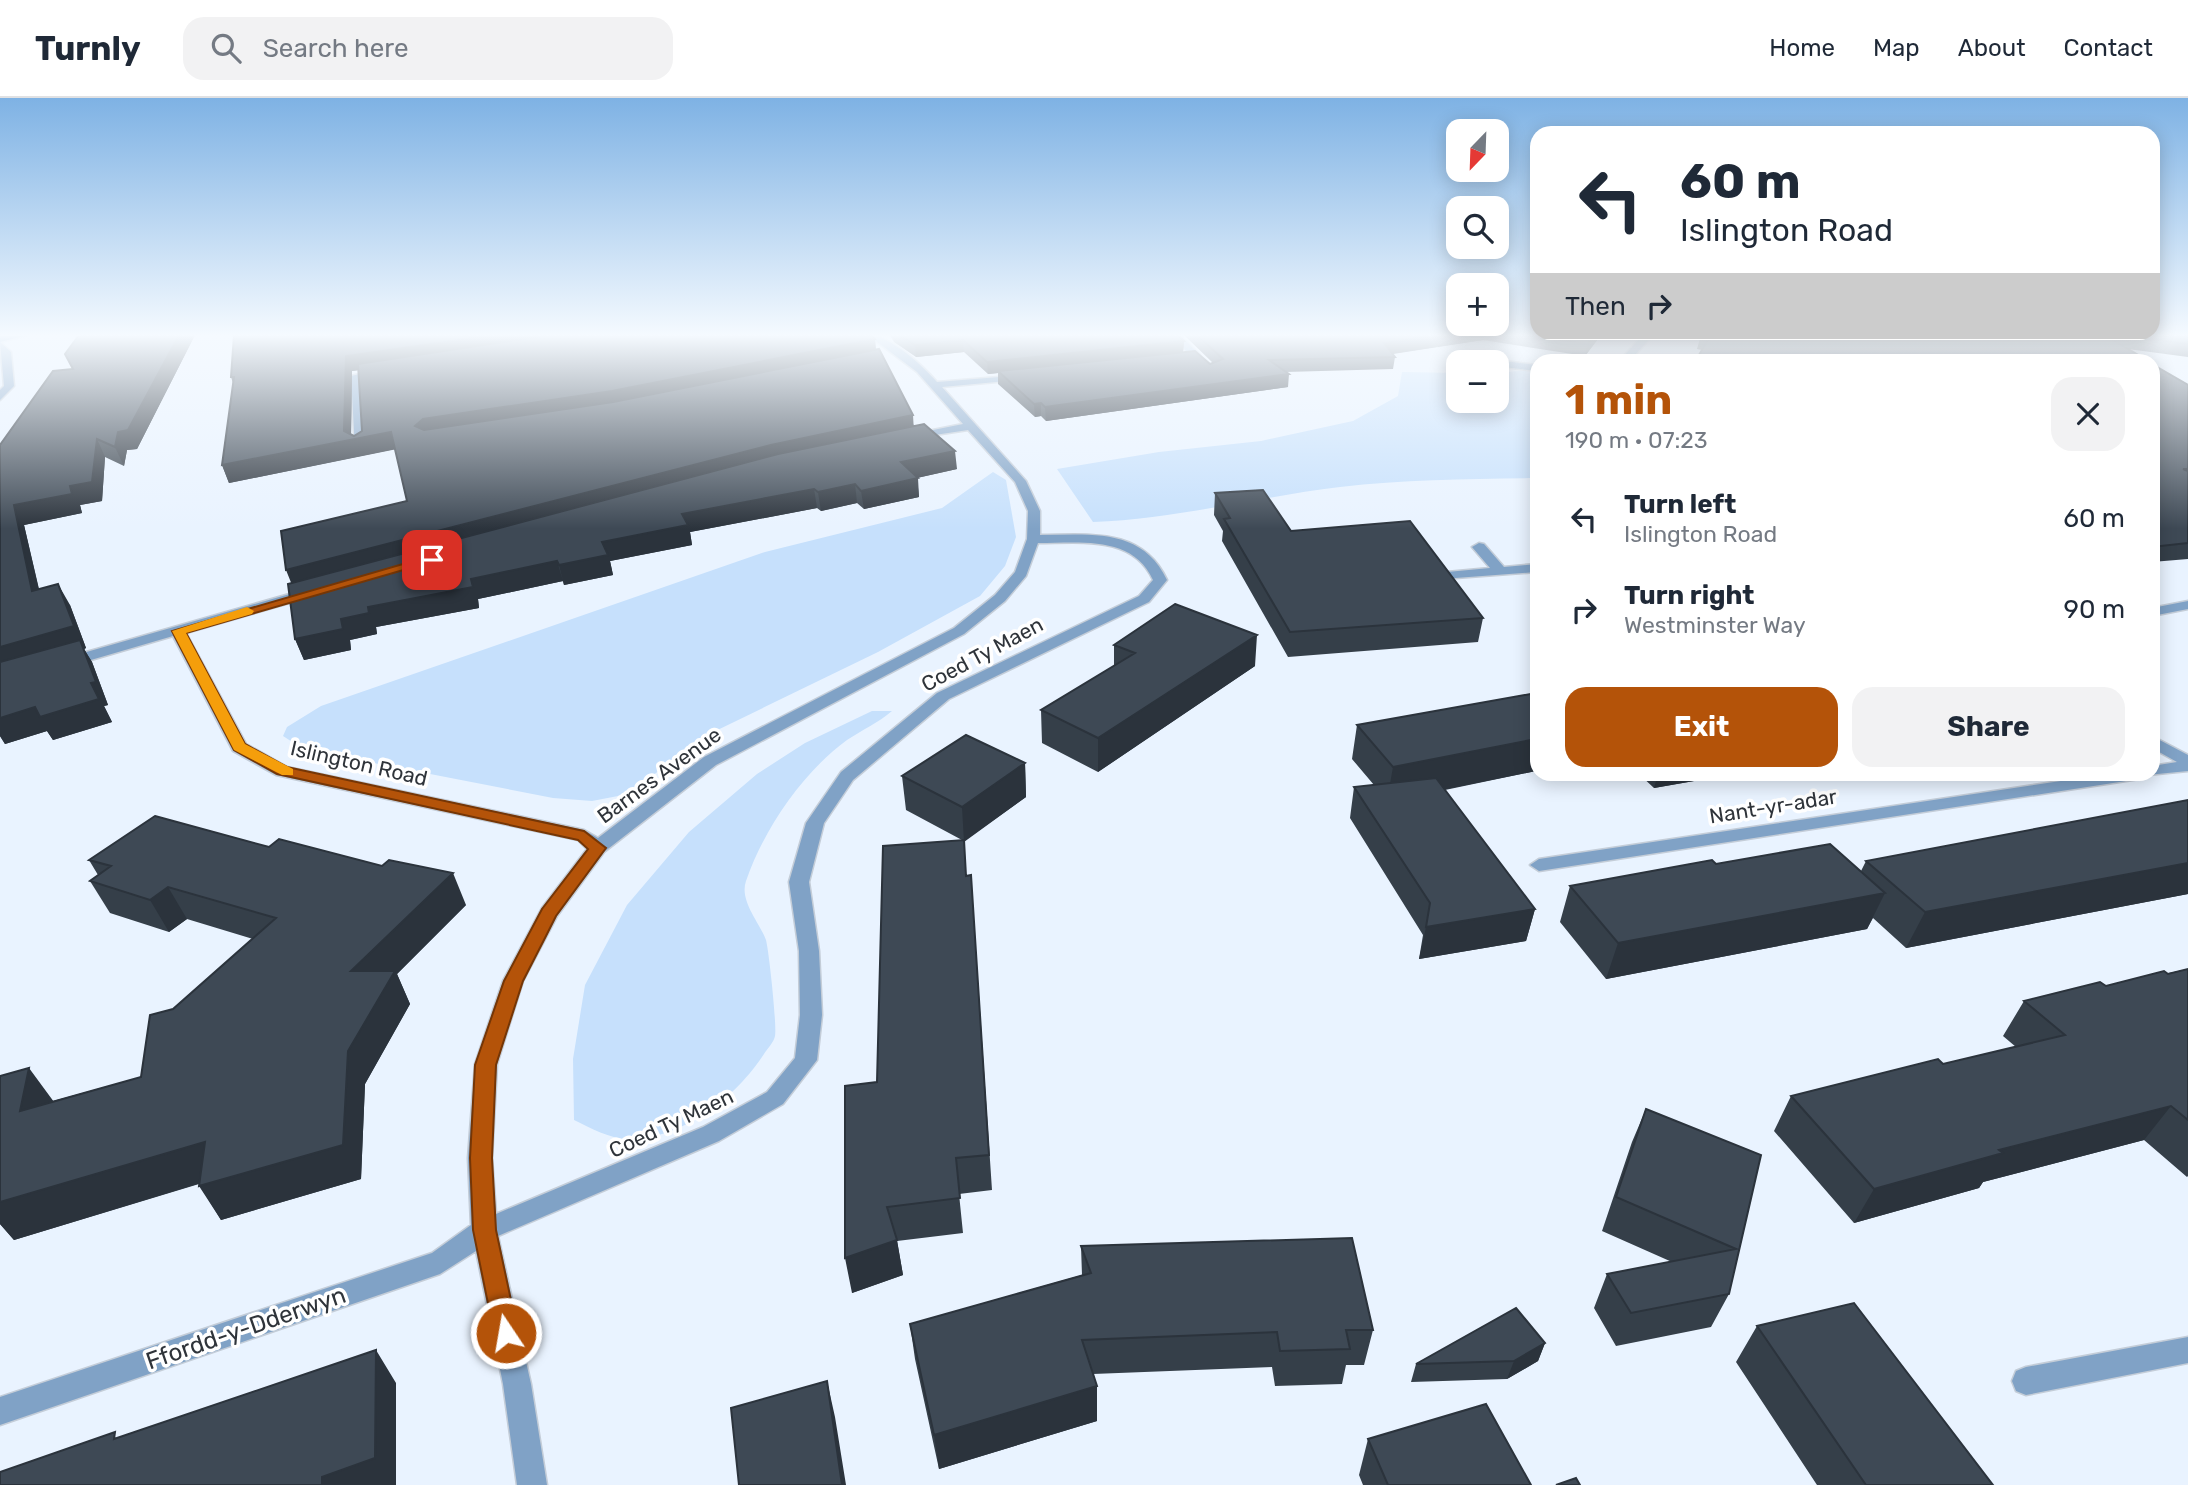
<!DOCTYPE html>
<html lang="en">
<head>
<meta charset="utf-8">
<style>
  :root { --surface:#fff; --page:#f2f2f3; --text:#1f2937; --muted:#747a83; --line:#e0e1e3; --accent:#b45309 }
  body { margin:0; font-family:Rubik,sans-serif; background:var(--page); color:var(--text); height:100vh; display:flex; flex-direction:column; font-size:26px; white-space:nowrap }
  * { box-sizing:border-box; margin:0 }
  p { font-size:23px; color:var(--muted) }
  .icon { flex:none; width:38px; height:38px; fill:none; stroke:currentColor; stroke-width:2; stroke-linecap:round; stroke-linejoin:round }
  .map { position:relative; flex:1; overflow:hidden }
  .details { position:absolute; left:1530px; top:256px; width:630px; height:427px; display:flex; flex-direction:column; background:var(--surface); border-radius:21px; box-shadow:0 4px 18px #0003 }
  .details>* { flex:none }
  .hud { position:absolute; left:1530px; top:28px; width:630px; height:214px; border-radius:21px; box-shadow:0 4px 18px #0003; background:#fff; color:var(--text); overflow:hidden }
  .needle { width:46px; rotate:203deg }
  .controls { position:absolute; left:1446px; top:21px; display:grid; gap:14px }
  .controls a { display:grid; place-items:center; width:63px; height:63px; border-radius:14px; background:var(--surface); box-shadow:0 4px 18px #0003; font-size:35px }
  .pin { position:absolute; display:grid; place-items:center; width:60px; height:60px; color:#fff; margin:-30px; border-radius:14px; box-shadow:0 4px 10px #0006 }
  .me { position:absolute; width:77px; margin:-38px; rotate:348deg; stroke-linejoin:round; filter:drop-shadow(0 0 5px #0008) }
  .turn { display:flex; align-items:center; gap:24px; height:147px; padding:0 35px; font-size:32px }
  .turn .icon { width:91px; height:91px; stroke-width:2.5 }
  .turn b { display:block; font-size:49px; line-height:60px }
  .then { display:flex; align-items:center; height:66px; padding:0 35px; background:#0003; gap:14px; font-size:26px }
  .round { display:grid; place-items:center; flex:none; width:74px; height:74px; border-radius:21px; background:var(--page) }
  .head { display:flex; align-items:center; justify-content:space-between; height:119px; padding:0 35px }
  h1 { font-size:42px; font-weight:700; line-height:52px; color:var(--accent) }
  .cta { display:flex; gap:14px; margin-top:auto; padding:14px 35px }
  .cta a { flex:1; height:80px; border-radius:21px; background:var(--accent); color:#fff; font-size:28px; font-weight:700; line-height:80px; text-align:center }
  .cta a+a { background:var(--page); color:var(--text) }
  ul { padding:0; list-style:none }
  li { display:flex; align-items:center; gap:21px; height:91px; padding:0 35px }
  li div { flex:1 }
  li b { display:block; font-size:26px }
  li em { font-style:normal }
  header { display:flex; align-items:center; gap:42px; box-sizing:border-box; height:98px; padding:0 35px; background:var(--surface); border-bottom:2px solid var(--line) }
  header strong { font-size:33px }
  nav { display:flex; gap:38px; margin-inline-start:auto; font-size:24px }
  .search { width:490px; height:63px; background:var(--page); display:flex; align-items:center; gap:18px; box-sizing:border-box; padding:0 24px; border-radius:21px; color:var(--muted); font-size:26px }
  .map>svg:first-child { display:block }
  .green { fill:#c6e0fc }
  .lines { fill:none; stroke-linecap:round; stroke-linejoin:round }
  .street-casing { stroke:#c4cdd8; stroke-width:3 }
  .secondary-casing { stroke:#c4cdd8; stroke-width:3 }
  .street { fill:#80a2c6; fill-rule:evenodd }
  .secondary { fill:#467aaf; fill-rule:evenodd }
  .wall { fill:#353f49; fill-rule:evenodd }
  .shaded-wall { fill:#2b333c }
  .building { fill:#3e4955; stroke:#2b333c; stroke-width:2 }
  .route { fill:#b45309; stroke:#753606; stroke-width:2 }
  .slow { fill:#f59e0b }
  .labels { text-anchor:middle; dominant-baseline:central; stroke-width:7; stroke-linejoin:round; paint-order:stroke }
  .street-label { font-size:21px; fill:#2f343a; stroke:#fff }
  .near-street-label { font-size:24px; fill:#2f343a; stroke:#fff }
</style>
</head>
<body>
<header>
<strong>Turnly</strong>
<div class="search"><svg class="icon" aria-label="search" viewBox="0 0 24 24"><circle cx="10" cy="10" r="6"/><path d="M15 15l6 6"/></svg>Search here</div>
<nav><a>Home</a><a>Map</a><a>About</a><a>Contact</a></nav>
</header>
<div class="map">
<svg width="2188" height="1387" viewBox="0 0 2188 1387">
  <rect width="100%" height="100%" fill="#e9f3ff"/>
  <!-- green -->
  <path class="green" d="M1519,273h17v107c-65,1 -131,1 -196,9 -83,10 -164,32 -247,35l-36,-53 102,-17 102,-11 92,-20 45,-25 4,-24 56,1v28h38v-28z
    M993,374l13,8 10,57 -11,29 -25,30 -102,56 -177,86 -63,49 -20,9 -26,5 -39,-3 -236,-46 -17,-5 -17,-11 4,-9 34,-21 444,-154 177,-44z
    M872,613h20c-14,12 -30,19 -45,29 -45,33 -83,89 -101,141 -7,20 14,42 20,59 3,11 11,86 9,96 -1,6 -8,13 -11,18 -28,43 -81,85 -135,85 -19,0 -39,-11 -55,-19l-1,-61 12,-74 42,-80 62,-73 68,-58 48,-31z"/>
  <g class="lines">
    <!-- street casing -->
    <g class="street-casing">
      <path id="street" d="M868,237c22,0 55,31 69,47l86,-7 1,2 -5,3 -77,7 84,94 14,30v24c50,0 102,-8 127,45l-18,22 -200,97 -96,81 -29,43 -15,59 10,69 3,64 -5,45 -34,44 -64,37 -221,95 33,148 16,101h-30l-14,-101 -27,-133 -36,23 -440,151v-28l432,-144 39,-28 -3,-67 7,-94 28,-83 39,-73 45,-59 -9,-9 -302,-65 -43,-24 -60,-115 -106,31 -5,-2 -3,-3 3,-3 245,-70h10v6l-131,38 60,111 41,23 297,63 14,8 106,-81 250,-129 41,-33 20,-23 12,-33 1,-28 -13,-29 -47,-52 -60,9v-4l55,-11 -46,-52zM1038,445c42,0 95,-8 115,37l-14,16 -202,97 -96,79 -35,51 -17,59 10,69 1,64 -5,43 -28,34 -64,35 -207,87 -4,-56 5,-94 26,-83 34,-65 47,-64 112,-87 248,-131 41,-33 21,-25z
        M1170,237h10l20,20v4l-20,2v-4l10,-2z
        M1643,237h10l-18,20 19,5h-34z
        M0,244l11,10 3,34 -14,14v-10l4,-4z
        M1457,257l79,10v6l-40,-5v-4l-42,-2v-4z
        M381,271l4,1v4l-24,4 4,70 -10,2 -4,-74z
        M1479,445l5,1 20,23 32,-3v8l-94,7 -2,-3 7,-4 43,-4 -18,-21z
        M2188,503v8l-36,7v-8z
        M2152,638l36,19v16l-41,4 -8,4 -600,92 -9,-6 9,-6 569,-85h44v-8l25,-4 -25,-14z
        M2188,1239v26l-162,32 -10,-4 -4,-10 4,-10 10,-4z"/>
    </g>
    <!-- secondary casing -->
    <g class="secondary-casing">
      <path id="secondary" d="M28,237l-28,7v-6z"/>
    </g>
    <!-- street -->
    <use href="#street" class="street"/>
    <!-- secondary -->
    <use href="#secondary" class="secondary"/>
  </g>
  <!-- wall -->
  <path class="wall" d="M79,237h116l-58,114 -10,1 -3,16 -19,-9 -3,44 -22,4 2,8 -58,12 15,64 31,16 16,43 -2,1 8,13 16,43 -4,1 8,16 -59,18 -6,-9 -42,13 -5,-8v-291l72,-76z
    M890,237h288l6,6 -1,11 27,12 3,-1 -29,-28h417l-16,21 -102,-16 -90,14 2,3 -2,12 -108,3 3,15 -242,34 -5,-5 -6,1 -37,-33v-11l-10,1 -24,-22 -48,5 -22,-15z
    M1701,237h487v22l-60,-8 -426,1 -5,-1z
    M875,241l1,11 38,76 43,43 -40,9 2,19 -55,12 -7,-6 -36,8 -4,-3 -127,24 2,13 -82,16 3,14 -49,10 -1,-4 -85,18 1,9 -103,19 1,7 -27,6 1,10 -47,10 -9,-21 -4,-56 116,-82 -12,-52 -166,34 -7,-18 11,-82 -2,-6zM359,272l3,61 -8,5 -3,-2 1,-63z
    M2152,266l36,21v174l-36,3z
    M1215,395l76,38 192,87 -5,24 -190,15 -66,-116 1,-10 -9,-16z
    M1114,547l141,21 -157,106 -56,-29 -1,-33 73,-44z
    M1536,595v78l-91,19 90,119 -9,32 -107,18 4,-24 -73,-117 4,-31 20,-2 -22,-26 5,-34z
    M1025,665l1,34 -62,44 2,35 5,-1 21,315 -33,4 4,39 -66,8 6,34 -51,18 25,-211 85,-242 -56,-30 -4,-34z
    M1639,676h95l-80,14z
    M2188,702v94l-282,54 -33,-30 -6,11 -261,50 -46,-57 10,-36 146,-22 145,7 5,-10z
    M89,762l377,45 -69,69 13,30 -45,80 -4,95 -140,41 -22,-36 -185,56 -14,-16v-148l53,25 88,-24 32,-68 80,-70 -66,-20 -18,13 -59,-19 -20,-32 8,-6z
    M2188,871v207l-1,1 -43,-37 -161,42 -4,6 -125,35 -80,-92 17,-35 152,-32 73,-17 -13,-11 21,-35 82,-15z
    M1646,1011l115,46 -32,139 -18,33 -95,19 -22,-38 13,-34 65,-12 -70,-31 30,-89z
    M1081,1148l292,84 -9,35h-18l-4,19 -67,2 -3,-19 -179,7 4,12v35l-158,48 -24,-110 -5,-35 172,-49z
    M1757,1228l236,159h-176l-81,-123z
    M1545,1245l-7,18 -31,18 -96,3 5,-18z
    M1368,1341l163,46h-168l-4,-10z"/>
  <!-- shaded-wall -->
  <path class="shaded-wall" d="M179,237h16l-58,114 -10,1 -3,16 -9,-19 3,-15z
    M494,237h110l-252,36 -1,69 40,-8 6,17 -168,34 -7,-18 122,-34 2,-75z
    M1437,237h47l-1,5 -100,15 1,-12z
    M1594,237h7l-16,21 2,-12z
    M875,241l1,16 -447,81 -14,-10 8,-7z
    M963,242l1,12 -48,5 -1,-12z
    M1184,243l-1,12 -185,18v2l-10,1 -1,-12z
    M1289,276l-1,13 -242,34 -1,-14z
    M1041,305v13l-6,1 -1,-13z
    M913,317l1,17 -620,158 -8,-20 485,-125z
    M97,341l8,18 -3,44 -22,4 2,8 -58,12 20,87 -12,-21 -18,-86 56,-19z
    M955,353l2,18 -54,12 -2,-19z
    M918,380l1,19 -55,12 -3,-18z
    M855,386l2,19 -36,8 -3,-19z
    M814,391l3,19 -127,24 2,13 -82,16 3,14 -49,10 -5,-20 43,-23 80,-28z
    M557,463l6,20 -85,18 1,9 -103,19 1,7 -27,6 1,10 -47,10 -9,-21 73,-32 103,-28z
    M58,486l12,21 16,43 -2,1 8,13 16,43 -4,1 8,16 -59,18 -6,-9 -42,13 -5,-8v-18l35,-11 64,-8 -99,-27v-25z
    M1257,537l-2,31 -157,106v-34z
    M1536,641v32l-149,30 6,-34z
    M1025,665l1,34 -62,45 -2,-35z
    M1658,676h76l-80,14z
    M2188,765v31l-282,54 19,-36z
    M453,775l13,32 -69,69 13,30 -45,80 -4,95 -140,41 -22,-34 152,-215z
    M168,789l19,32 -18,13 -19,-32z
    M1885,795l-18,36 -261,50 12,-36z
    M1535,811l-9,32 -107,18 7,-32z
    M29,970l25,34 -34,9z
    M2171,1008l-27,34 -161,42 -4,6 -125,35 20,-34 125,-39z
    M205,1044l22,33 -213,65 -14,-16v-31z
    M897,1142l6,35 -51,18 -7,-35z
    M1545,1245l-7,18 -31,18 7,-18z
    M376,1252l20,33v102h-74v-8z
    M827,1283l8,36 11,68h-4z
    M1097,1288v35l-158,48 -5,-34z"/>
  <!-- building -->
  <path class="building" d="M79,237h100l-51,95 -10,2 -3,15 -18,-8 -5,43 -22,4 2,8 -58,11 18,86 26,-7 16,42 -74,21v-202l53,-74 20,-2 -8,-15z
    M234,237h260l-148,21 -2,75 10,5 8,-5 -4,-67 191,-29h323l3,4 -263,52 -189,28 -8,7 9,4 189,-28 266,-53 34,66 -142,30 -485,125 -5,-39 126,-30 -16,-69 -169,33 12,-88h-3z
    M900,237h278l6,6 -197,21 -24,-22 -48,5z
    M1197,237h240l-53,8 11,14 -126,3 20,14 -244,33 -4,-4 -7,1 -36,-33 197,-20 15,13 13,-5z
    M1532,237h62l-7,9z
    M1701,237h403l43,25h-451l13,-22 -9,-1z
    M2125,237h63v9z
    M2152,266l36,21v84h-5l5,2v72l-36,4z
    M924,326l31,27 -54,11 17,16 -57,13 -6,-7 -37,8 -4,-3 -132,25 6,11 -86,17 6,13 -49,10 -2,-4 -86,18 2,8 -105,20 1,6 -28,6 2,10 -48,10 -7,-55 490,-130z
    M1263,392l28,41 119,-10 73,97 -193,14 -66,-113 6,-1 -15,-25z
    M1175,506l82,31 -159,103 -57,-28 94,-57 -21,-8z
    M80,542l16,42 -5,1 8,16 -59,18 -5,-10 -35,11v-56z
    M1536,595v46l-143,28 -36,-42z
    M966,637l59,28 -63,44 -60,-31z
    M1436,680l99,131 -109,18 4,-24 -76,-116z
    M2188,702v63l-263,49 -59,-51z
    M155,718l114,31 10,-8 103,27 7,-6 64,13 -102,98h44l-47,80 -5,94 -144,41 6,-44 -205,60v-126l29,-8 -9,43 121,-34 9,-62 23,-6 103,-91 -108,-31 -18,13 -60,-19 21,-15 -22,-6z
    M964,742l2,36 5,-1 18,280 -33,3 4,40 -73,9 10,33 -52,18v-172l32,-4 6,-236z
    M1830,746l55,49 -267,50 -48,-57 142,-26 4,4z
    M2188,871v151l-17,-14 -172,44 4,3 -129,36 -83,-93 147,-37 5,5 122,-29 -41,-34 76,-19 6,4 58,-15 4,3z
    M1646,1011l115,46 -32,139 -98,19 -24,-39 129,-25 -120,-52z
    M1352,1140l21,92h-27l4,19 -70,2 -3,-19 -195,8 15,46 -163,49 -24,-111 181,-51 -10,-27z
    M1854,1205l139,182h-127l-109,-159z
    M1516,1210l29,35 -31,18 -98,3z
    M376,1252l-1,108 -53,19v8h-322v-13l115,-40 -1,7z
    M827,1283l15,104h-103l-8,-77z
    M1486,1306l45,81h-143l-20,-46z
    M1576,1380l4,7h-24z"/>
  <!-- sky -->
  <linearGradient id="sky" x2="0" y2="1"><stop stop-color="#7eb2e4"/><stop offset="0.55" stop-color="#f5faff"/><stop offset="1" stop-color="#f5faff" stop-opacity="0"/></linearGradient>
  <rect width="2188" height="431" fill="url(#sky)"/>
  <!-- route -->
  <path class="route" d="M427,459l11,3 -252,73 59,111 42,23 297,64 22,17 -50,68 -10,20 -23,45 -27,84 -4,93 4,72 22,103 -3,8 -9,3 -9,-3 -3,-8 -21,-103 -3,-72 5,-93 29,-84 38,-72 46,-60 -10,-9 -301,-66 -43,-24 -62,-119z"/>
  <!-- slow -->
  <path class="slow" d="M247,509l7,4 -2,3 -66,19 59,111 48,25v6h-11l-48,-25 -62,-119z"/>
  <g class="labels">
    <!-- street labels -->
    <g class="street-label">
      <text transform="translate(982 556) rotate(-28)">Coed Ty Maen</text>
      <text transform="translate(359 665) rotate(13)">Islington Road</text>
      <text transform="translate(659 677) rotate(-36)">Barnes Avenue</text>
      <text transform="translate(1773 708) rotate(-9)">Nant-yr-adar</text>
      <text transform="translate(671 1025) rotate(-25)">Coed Ty Maen</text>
    </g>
    <!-- near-street labels -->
    <g class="near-street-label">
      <text transform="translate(246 1230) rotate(-19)">Ffordd-y-Dderwyn</text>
    </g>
  </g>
</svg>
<div class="controls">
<a><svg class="needle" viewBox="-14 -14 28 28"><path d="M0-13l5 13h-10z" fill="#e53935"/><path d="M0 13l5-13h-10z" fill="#747a83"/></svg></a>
<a><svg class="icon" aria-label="search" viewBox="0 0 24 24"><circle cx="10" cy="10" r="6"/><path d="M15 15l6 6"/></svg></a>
<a>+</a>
<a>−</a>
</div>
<div class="pin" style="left:432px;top:462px;background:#d93025"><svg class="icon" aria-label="arrive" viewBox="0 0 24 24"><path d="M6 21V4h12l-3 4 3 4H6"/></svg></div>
<svg class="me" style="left:506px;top:1235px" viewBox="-20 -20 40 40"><circle r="17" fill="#b45309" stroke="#fff" stroke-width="3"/><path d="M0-11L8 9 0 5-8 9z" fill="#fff"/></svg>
<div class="hud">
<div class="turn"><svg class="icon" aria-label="left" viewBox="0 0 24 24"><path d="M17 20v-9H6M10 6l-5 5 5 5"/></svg><div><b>60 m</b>Islington Road</div></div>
<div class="then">Then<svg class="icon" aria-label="right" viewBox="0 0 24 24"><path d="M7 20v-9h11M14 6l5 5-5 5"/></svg></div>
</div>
<section class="details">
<div class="head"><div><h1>1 min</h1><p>190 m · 07:23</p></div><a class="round"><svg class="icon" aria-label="close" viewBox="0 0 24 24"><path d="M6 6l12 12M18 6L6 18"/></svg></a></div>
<ul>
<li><svg class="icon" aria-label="left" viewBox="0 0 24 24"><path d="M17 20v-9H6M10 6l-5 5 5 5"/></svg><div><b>Turn left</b><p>Islington Road</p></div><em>60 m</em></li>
<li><svg class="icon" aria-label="right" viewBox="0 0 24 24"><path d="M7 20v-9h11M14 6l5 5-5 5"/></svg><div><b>Turn right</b><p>Westminster Way</p></div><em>90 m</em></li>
</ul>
<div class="cta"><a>Exit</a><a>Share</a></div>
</section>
</div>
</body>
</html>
